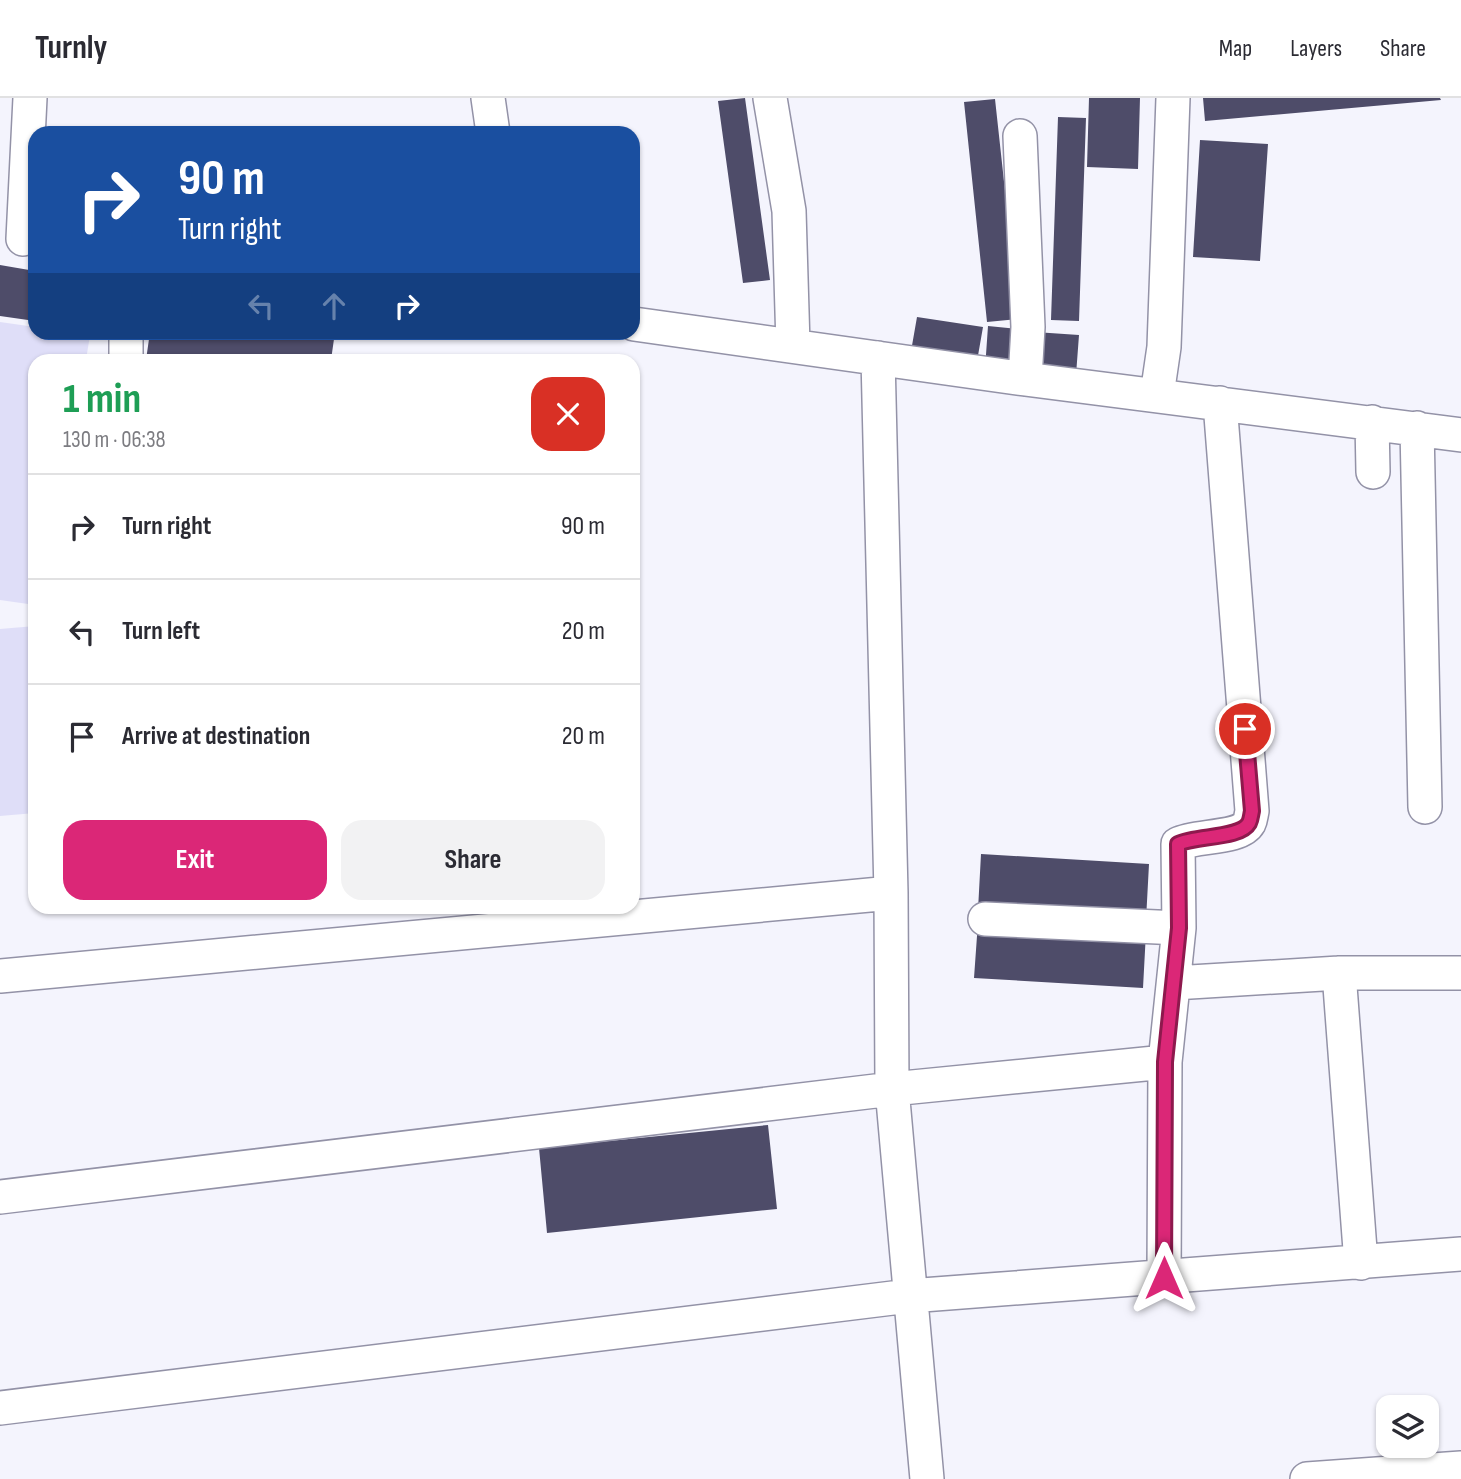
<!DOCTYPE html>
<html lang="en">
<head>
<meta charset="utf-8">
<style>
  :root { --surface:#fff; --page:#f2f2f3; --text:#2b2b33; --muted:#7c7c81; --line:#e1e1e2; --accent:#db2777 }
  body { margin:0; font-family:"Sofia Sans Condensed",sans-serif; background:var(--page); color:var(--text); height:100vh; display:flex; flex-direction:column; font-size:26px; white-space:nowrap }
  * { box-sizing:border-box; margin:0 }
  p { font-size:23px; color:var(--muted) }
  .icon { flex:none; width:38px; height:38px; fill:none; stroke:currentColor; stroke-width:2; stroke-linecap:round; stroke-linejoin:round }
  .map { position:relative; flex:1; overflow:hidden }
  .sheet { position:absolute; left:28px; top:256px; width:612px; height:560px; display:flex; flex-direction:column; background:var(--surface); border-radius:21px; box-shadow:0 2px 5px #0004 }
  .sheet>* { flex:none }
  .top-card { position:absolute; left:28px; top:28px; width:612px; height:214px; border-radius:21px; box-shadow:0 2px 5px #0004; background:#1a4fa0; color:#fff; overflow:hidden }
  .controls { position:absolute; left:1376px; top:1297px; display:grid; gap:14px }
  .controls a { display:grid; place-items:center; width:63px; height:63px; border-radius:14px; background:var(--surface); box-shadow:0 2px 5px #0004; font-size:35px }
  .pin { position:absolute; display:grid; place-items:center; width:60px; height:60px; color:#fff; margin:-30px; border:4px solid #fff; border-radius:50%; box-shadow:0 2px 7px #0007 }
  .me { position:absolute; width:77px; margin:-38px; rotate:0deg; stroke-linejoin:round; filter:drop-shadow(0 0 5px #0008) }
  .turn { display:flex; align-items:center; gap:24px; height:147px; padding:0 35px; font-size:32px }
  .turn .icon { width:91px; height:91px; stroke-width:2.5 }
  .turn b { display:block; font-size:49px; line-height:60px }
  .lanes { display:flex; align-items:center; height:66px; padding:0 35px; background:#0003; justify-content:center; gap:35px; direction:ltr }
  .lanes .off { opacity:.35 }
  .round { display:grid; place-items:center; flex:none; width:74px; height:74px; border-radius:21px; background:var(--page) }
  .head { display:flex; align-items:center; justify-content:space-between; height:119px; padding:0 35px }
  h1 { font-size:42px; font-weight:700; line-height:52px; color:#1e9e55 }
  .action { display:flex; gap:14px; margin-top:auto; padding:14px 35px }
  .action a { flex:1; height:80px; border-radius:21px; background:var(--accent); color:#fff; font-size:28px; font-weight:700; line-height:80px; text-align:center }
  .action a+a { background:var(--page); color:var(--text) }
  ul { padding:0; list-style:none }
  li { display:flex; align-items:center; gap:21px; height:105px; padding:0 35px; border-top:2px solid var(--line) }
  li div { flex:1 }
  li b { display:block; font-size:26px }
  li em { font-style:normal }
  header { display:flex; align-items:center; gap:42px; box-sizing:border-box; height:98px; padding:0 35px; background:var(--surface); border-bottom:2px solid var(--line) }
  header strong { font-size:33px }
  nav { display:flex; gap:38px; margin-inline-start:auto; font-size:24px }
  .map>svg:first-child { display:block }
  .green { fill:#dfdef8 }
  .building { fill:#4e4c69 }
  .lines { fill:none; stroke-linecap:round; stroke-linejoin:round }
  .minor-casing { stroke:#9392a7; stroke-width:36 }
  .minor { stroke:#fff; stroke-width:33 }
  .route-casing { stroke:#8e194d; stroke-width:18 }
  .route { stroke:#db2777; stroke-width:12 }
</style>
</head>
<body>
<header>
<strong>Turnly</strong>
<nav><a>Map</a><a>Layers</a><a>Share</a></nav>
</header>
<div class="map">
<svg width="1461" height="1381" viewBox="0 0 1461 1381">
  <rect width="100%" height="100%" fill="#f4f4fd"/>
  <!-- green -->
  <path class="green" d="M0,224l35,5v5h36l19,3 -4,25h-51v245l-35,-5z
    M35,528v187l-35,3v-187z"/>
  <!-- building -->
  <path class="building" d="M745,0l25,182 -27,3 -25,-182z
    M1089,0h51l-2,71 -51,-2z
    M1203,0h237l1,2 -236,21z
    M995,1l24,220 -32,3 -23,-220z
    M1058,19l28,1 -7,203 -28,-1z
    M1200,42l68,4 -8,117 -67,-4z
    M0,167l35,6v50l-35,-5z
    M917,219l66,10 -7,40 -66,-10z
    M988,228l30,3 -3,42 -30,-2z
    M150,234h185l-4,28h-185z
    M1035,234l44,3 -3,40 -44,-3z
    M981,756l168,10 -3,56 -168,-10z
    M978,824l168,10 -3,56 -169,-10z
    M768,1027l9,84 -230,24 -8,-85z"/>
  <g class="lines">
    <!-- minor casing -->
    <g class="minor-casing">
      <path id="minor" d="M488,0l5,35
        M770,0l19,113 4,134
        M1020,38l8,191 -3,52
        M23,141l7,-141
        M634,226l391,55 436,56
        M878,260l13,535 1,196 35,390
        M126,262v-28
        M1157,297l7,-48 9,-249
        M1372,324l1,50
        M1417,330l8,379
        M985,821l194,9
        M1339,875l22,290
        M0,878l891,-83
        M1174,885l165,-10h122
        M0,1099l892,-108 273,-27
        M1164,1180l1,-216 14,-134 -1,-84c18,-9 62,-5 71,-21 2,-4 2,-8 3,-12l-32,-408
        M0,1310l909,-112 552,-42
        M1307,1381l154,-11"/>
    </g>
    <!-- minor -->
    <use href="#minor" class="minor"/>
  </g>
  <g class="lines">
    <!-- route casing -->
    <g class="route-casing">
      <path id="route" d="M1164,1180l1,-216 14,-134 -1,-84c18,-9 62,-5 71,-21 2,-4 2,-8 3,-12l-7,-82"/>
    </g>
    <!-- route -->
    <use href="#route" class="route"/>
  </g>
</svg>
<div class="controls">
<a><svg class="icon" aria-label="layers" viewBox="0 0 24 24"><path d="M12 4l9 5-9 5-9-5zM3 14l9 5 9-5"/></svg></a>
</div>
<div class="pin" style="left:1245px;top:631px;background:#d93025"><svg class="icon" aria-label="arrive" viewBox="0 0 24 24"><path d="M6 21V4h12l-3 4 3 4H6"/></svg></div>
<svg class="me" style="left:1164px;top:1180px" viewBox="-20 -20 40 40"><path d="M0-17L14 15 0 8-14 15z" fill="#db2777" stroke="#fff" stroke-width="4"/></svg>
<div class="top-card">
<div class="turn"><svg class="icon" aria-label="right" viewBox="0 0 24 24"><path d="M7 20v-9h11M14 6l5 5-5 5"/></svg><div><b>90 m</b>Turn right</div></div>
<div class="lanes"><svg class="icon off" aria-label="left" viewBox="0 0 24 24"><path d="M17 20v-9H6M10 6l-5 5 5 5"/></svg><svg class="icon off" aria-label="ahead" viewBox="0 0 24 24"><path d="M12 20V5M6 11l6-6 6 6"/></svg><svg class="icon" aria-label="right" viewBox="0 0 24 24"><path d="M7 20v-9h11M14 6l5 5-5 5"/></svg></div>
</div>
<section class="sheet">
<div class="head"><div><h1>1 min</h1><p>130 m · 06:38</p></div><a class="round" style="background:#d93025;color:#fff"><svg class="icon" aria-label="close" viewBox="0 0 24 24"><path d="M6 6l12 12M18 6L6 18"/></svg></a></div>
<ul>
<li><svg class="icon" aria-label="right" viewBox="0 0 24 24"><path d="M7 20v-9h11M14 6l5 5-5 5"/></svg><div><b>Turn right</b></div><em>90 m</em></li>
<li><svg class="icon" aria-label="left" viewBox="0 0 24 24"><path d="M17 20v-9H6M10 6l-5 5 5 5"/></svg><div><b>Turn left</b></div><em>20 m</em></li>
<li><svg class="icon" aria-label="arrive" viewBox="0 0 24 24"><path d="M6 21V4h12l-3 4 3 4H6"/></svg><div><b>Arrive at destination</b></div><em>20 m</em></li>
</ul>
<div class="action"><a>Exit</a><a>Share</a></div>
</section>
</div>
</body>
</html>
